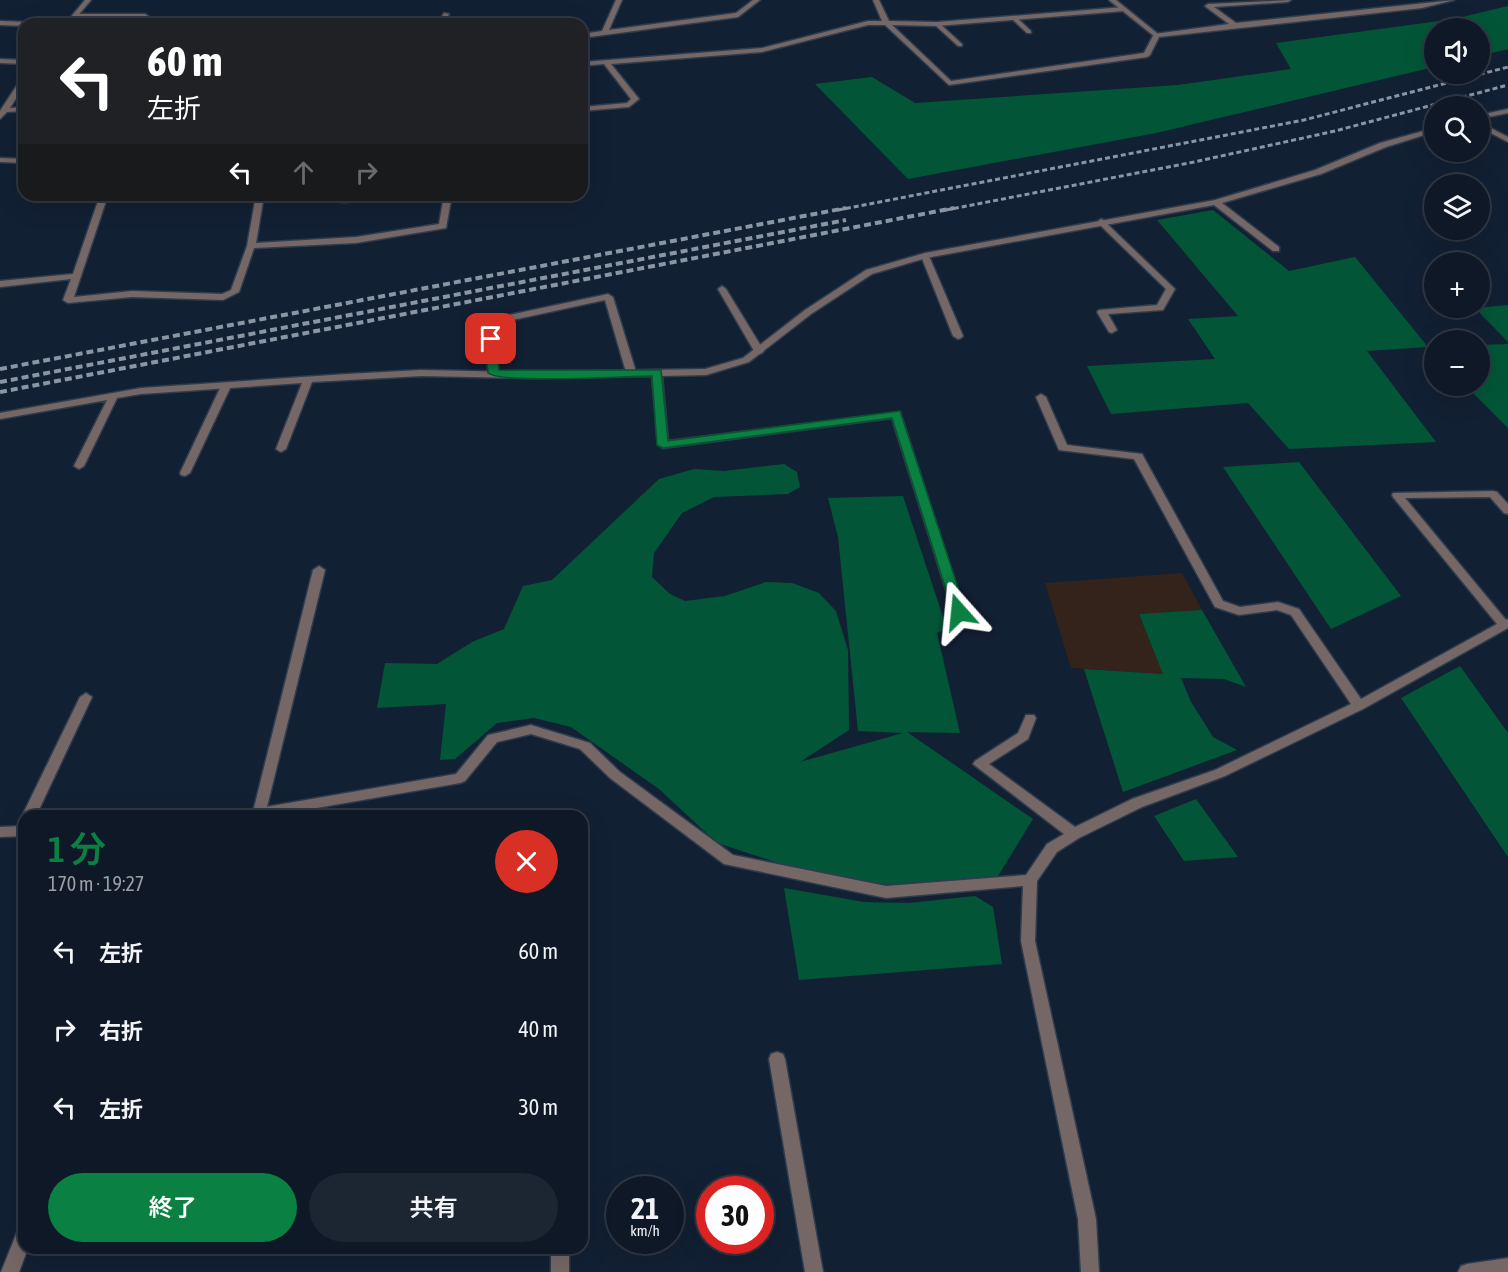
<!DOCTYPE html>
<html lang="ja">
<head>
<meta charset="utf-8">
<style>
  :root { --surface:#0e1826; --page:#1c2532; --text:#f1f3f6; --muted:#9ba0a7; --line:#2e3743; --accent:#0b8043 }
  body { margin:0; font-family:"Asap Condensed","Noto Sans JP",sans-serif; background:var(--page); color:var(--text); height:100vh; display:flex; flex-direction:column; font-size:22px; white-space:nowrap }
  * { box-sizing:border-box; margin:0 }
  p { font-size:20px; color:var(--muted) }
  .icon { flex:none; width:33px; height:33px; fill:none; stroke:currentColor; stroke-width:2; stroke-linecap:round; stroke-linejoin:round }
  .map { position:relative; flex:1; overflow:hidden }
  .details { position:absolute; left:18px; top:810px; width:570px; height:444px; display:flex; flex-direction:column; background:var(--surface); border-radius:18px; box-shadow:0 6px 24px #0002,0 0 0 2px var(--line) }
  .details>* { flex:none }
  .banner { position:absolute; left:18px; top:18px; width:570px; height:183px; border-radius:18px; box-shadow:0 6px 24px #0002,0 0 0 2px var(--line); background:#202124; color:#fff; overflow:hidden }
  .tools { position:absolute; left:1424px; top:18px; display:grid; gap:12px }
  .tools a { display:grid; place-items:center; width:66px; height:66px; border-radius:50%; background:var(--surface); box-shadow:0 6px 24px #0002,0 0 0 2px var(--line); font-size:30px }
  .speed { position:absolute; left:606px; top:1176px; display:flex; gap:12px; font-size:30px; font-weight:700; text-align:center }
  .speed>* { display:grid; place-content:center; width:78px; height:78px; border-radius:50%; background:var(--surface); box-shadow:0 6px 24px #0002,0 0 0 2px var(--line); line-height:1 }
  .speed small { font-size:15px; font-weight:400 }
  .speed .limit { border:9px solid #d22; background:#fff; color:#111 }
  .pin { position:absolute; display:grid; place-items:center; width:51px; height:51px; color:#fff; margin:-26px; border-radius:12px; box-shadow:0 3px 9px #0006 }
  .me { position:absolute; width:66px; margin:-33px; rotate:342deg; stroke-linejoin:round; filter:drop-shadow(0 0 4px #0008) }
  .turn { display:flex; align-items:center; gap:21px; height:126px; padding:0 30px; font-size:27px }
  .turn .icon { width:78px; height:78px; stroke-width:2.5 }
  .turn b { display:block; font-size:42px; line-height:51px }
  .lanes { display:flex; align-items:center; height:57px; padding:0 30px; background:#0003; justify-content:center; gap:30px; direction:ltr }
  .lanes .off { opacity:.35 }
  .round { display:grid; place-items:center; flex:none; width:63px; height:63px; border-radius:32px; background:var(--page) }
  .headline { display:flex; align-items:center; justify-content:space-between; height:102px; padding:0 30px }
  h1 { font-size:36px; font-weight:600; line-height:45px; color:var(--accent) }
  .primary-button { display:flex; gap:12px; margin-top:auto; padding:12px 30px }
  .primary-button a { flex:1; height:69px; border-radius:36px; background:var(--accent); color:#fff; font-size:24px; font-weight:600; line-height:69px; text-align:center }
  .primary-button a+a { background:var(--page); color:var(--text) }
  ul { padding:0; list-style:none }
  li { display:flex; align-items:center; gap:18px; height:78px; padding:0 30px }
  li div { flex:1 }
  li b { display:block; font-size:22px }
  li em { font-style:normal }
  .map>svg:first-child { display:block }
  .industrial { fill:#33231a }
  .green { fill:#025637 }
  .lines { fill:none; stroke-linecap:round; stroke-linejoin:round }
  .service-casing { stroke:#2f3c4e; stroke-width:3 }
  .minor-casing { stroke:#2f3c4e; stroke-width:3 }
  .tertiary-casing { stroke:#2f3c4e; stroke-width:3 }
  .service { fill:#756765; fill-rule:evenodd }
  .minor { fill:#756765; fill-rule:evenodd }
  .tertiary { fill:#756765; fill-rule:evenodd }
  .rail-far1 { stroke:#8b96a5; stroke-width:3; stroke-dasharray:5 3; stroke-linecap:butt }
  .rail { stroke:#8b96a5; stroke-width:4; stroke-dasharray:7 4; stroke-linecap:butt }
  .route { fill:#0b8043; stroke:#07532c; stroke-width:1.5 }
</style>
</head>
<body>
<div class="map">
<svg width="1508" height="1272" viewBox="0 0 1508 1272">
  <rect width="100%" height="100%" fill="#122033"/>
  <!-- industrial -->
  <path class="industrial" d="M1182,573l20,37 -63,5 25,59 -93,-6 -26,-85z"/>
  <!-- green -->
  <path class="green" d="M1508,6v43l-29,7v-28h-45v39l-278,66 -248,46 -93,-95 57,-7 43,26 263,-18 113,-16 -15,-26 178,-24z
    M1213,210l76,61 66,-14 73,90h6v6l-6,-6 -61,4 69,91 -147,7 -41,-46 -137,11 -24,-48 128,-7 -27,-40 50,-3 -81,-96z
    M1508,305v37l-33,-34z
    M1508,344v84l-42,-42h13v-41z
    M1299,462l102,134 -70,33 -108,-162z
    M784,464l13,8 3,15 -12,7 -74,3 -32,16 -28,40 -2,24 18,17 15,7 40,-5 41,-14 26,1 27,10 17,18 12,39 1,80 -49,32 103,-29 -45,-2 -20,-194 -10,-39 75,-2 44,133 -10,4 23,100 -53,-1 126,87 -35,57 -113,9 -100,-20 -68,-22 -58,-54 -88,-62 -37,-9 -37,5 -42,36 -15,1 6,-56 -69,4 8,-45 52,1 35,-22 32,-13 19,-43 29,-6 107,-101 35,-10 30,2z
    M1202,610l44,77 -22,-8 -43,-1 10,24 22,35 24,13 -114,42 -39,-123 79,5 -24,-60z
    M1460,666l48,67v124l-107,-159z
    M1196,799l42,58 -54,4 -30,-45z
    M784,888l80,14 45,1 66,-7 18,11 9,57 -203,16z"/>
  <g class="lines">
    <!-- service casing -->
    <g class="service-casing">
      <path id="service" d="M444,13l5,1 -5,10h-6z
        M74,14h71l3,2 -3,2 -69,-1 -3,-2z
        M1012,17h4l15,14v2h-4l-15,-14z
        M935,23h4l23,21v2h-4l-23,-21z
        M0,158l24,1v4l-24,-1z
        M1102,219l73,70 -12,21 -55,4 9,16 -5,3 -3,-1 -12,-20 2,-2 58,-5 9,-16 -67,-65v-4z
        M925,253l4,3 34,80 -2,2 -3,1 -5,-3 -32,-80z
        M722,286l4,3 38,62 -2,2 -3,1 -5,-3 -36,-62z
        M608,294l5,3 23,75 -2,2h-6l-2,-2 -21,-72 -111,24 4,49 -5,3 -5,-3 -2,-53z
        M226,383l5,3 -41,87 -5,3 -4,-1 -1,-2 41,-87z
        M319,566l6,4 -60,245 -13,1 61,-246z"/>
    </g>
    <!-- minor casing -->
    <g class="minor-casing">
      <path id="minor" d="M85,0h6l-20,24h-6z
        M616,0h6l-13,30 127,-17 17,-13h7l-22,17 -156,21v-4l20,-3z
        M873,0h6l10,21 48,1 187,-15 3,2 -3,2 -187,15 -45,-1 59,56 193,-28 10,-19 75,-10 -23,-17 -1,-1 3,-2 83,-4 -3,2 -74,5 22,16 218,-23 -32,8 -263,29 -9,18 -3,2 -198,28 -64,-60h-17l-106,27 -151,12 28,35 -10,8 -47,4v-4l45,-4 4,-4 -27,-35 -22,2v-4l180,-14 106,-27h14z
        M0,21l28,1 3,2h-7v2l-24,-1z
        M0,59l24,1v4l-24,-1z
        M21,79h3v7l-14,22 14,-1v4l-17,1 -7,7v-8z
        M1508,109v4l-29,6v-4z
        M1479,122l29,15v5l-29,-15z
        M1434,128v4l-48,15 -65,27 -99,29 57,44v4h-6l-59,-46 -288,53 -54,16 -61,40 -62,48 -43,13 -44,1 6,65 232,-29 65,200 -6,4 -6,-4 -61,-194 -229,30 -5,-3 -6,-69 -122,2 -109,-2 -109,6 -26,67 -5,3 -5,-3 26,-66 -161,11 -24,4 -33,68 -5,3 -5,-3 33,-66 -107,19v-6l141,-25 206,-14 74,-4 109,2 175,-3 38,-11 62,-48 61,-40 59,-17 290,-53 100,-30 65,-27z
        M256,195h8l-8,48 100,-6 83,-13 5,-29h8l-6,33 -90,15 -102,5 -15,44 -16,8 -91,-3 -64,6 -5,-3 8,-21 -71,8v-6l73,-7 25,-73 4,-2 4,2 -32,96 58,-6 90,3 9,-4 16,-44z
        M342,195h8l-2,7h-6z
        M1041,394l5,3 21,48 75,9 81,147 17,6 38,-5 21,7 62,90 136,-75 -104,-127 -1,-2 1,-2 100,-2 4,1 11,12v10l-4,-1 -14,-16 -85,1 101,122 2,-1v9l-145,81 -138,67 -83,31 -63,31 -22,14 -20,29 -2,60 61,278 3,53h-18l-3,-53 -57,-278 2,-55 -137,12 -157,-33 -5,-1 -114,-86 -30,-29 -49,-15 -34,8 -32,39 -5,2 -189,33h-36l2,-4 5,-1 214,-37 32,-39 43,-10 59,18 30,29 113,83 153,31 140,-11 21,-31 17,-10 -91,-70 2,-3 43,-28 8,-18h8l2,3 -8,21 -39,25 86,63 57,-28 83,-29 136,-66 -60,-89 -14,-5 -38,5 -24,-8 -81,-148 -75,-9 -23,-53z
        M86,693l6,4 -56,119h-12v3l-2,-3 58,-119z
        M24,826v10l-24,1v-10z
        M777,1052l6,2 2,5 38,213h-18l-36,-213 2,-5z
        M24,1228v20h4l-9,24h-18l17,-42z
        M551,1248h18v24h-18z
        M1508,1258v14h-50l3,-6 6,-2z"/>
    </g>
    <!-- tertiary casing -->
    <g class="tertiary-casing">
      <path id="tertiary" d="M1109,0h7l42,34v2h-4z"/>
    </g>
    <!-- service -->
    <use href="#service" class="service"/>
    <!-- minor -->
    <use href="#minor" class="minor"/>
    <!-- tertiary -->
    <use href="#tertiary" class="tertiary"/>
    <!-- rail-far1 -->
    <path class="rail-far1" d="M838,210l466,-90 204,-53
      M946,210l248,-48 141,-31 173,-46"/>
    <!-- rail -->
    <path class="rail" d="M0,369l846,-161
      M0,382l846,-162
      M0,392l954,-184"/>
  </g>
  <!-- route -->
  <path class="route" d="M491,336l5,3 3,31h162l7,71 232,-30 66,201 -7,5 -6,-5 -61,-194 -229,30 -6,-3 -5,-69c-26,0 -151,8 -164,-3l-3,-34z"/>
</svg>
<div class="tools">
<a><svg class="icon" aria-label="sound" viewBox="0 0 24 24"><path d="M4 9h4l5-4v14l-5-4H4zM17 9q2 3 0 6"/></svg></a>
<a><svg class="icon" aria-label="search" viewBox="0 0 24 24"><circle cx="10" cy="10" r="6"/><path d="M15 15l6 6"/></svg></a>
<a><svg class="icon" aria-label="layers" viewBox="0 0 24 24"><path d="M12 4l9 5-9 5-9-5zM3 14l9 5 9-5"/></svg></a>
<a>+</a>
<a>−</a>
</div>
<div class="speed"><div>21<small>km/h</small></div><div class="limit">30</div></div>
<div class="pin" style="left:491px;top:339px;background:#d93025"><svg class="icon" aria-label="arrive" viewBox="0 0 24 24"><path d="M6 21V4h12l-3 4 3 4H6"/></svg></div>
<svg class="me" style="left:959px;top:612px" viewBox="-20 -20 40 40"><path d="M0-17L14 15 0 8-14 15z" fill="#0b8043" stroke="#fff" stroke-width="4"/></svg>
<div class="banner">
<div class="turn"><svg class="icon" aria-label="left" viewBox="0 0 24 24"><path d="M17 20v-9H6M10 6l-5 5 5 5"/></svg><div><b>60 m</b>左折</div></div>
<div class="lanes"><svg class="icon" aria-label="left" viewBox="0 0 24 24"><path d="M17 20v-9H6M10 6l-5 5 5 5"/></svg><svg class="icon off" aria-label="ahead" viewBox="0 0 24 24"><path d="M12 20V5M6 11l6-6 6 6"/></svg><svg class="icon off" aria-label="right" viewBox="0 0 24 24"><path d="M7 20v-9h11M14 6l5 5-5 5"/></svg></div>
</div>
<section class="details">
<div class="headline"><div><h1>1 分</h1><p>170 m · 19:27</p></div><a class="round" style="background:#d93025;color:#fff"><svg class="icon" aria-label="close" viewBox="0 0 24 24"><path d="M6 6l12 12M18 6L6 18"/></svg></a></div>
<ul>
<li><svg class="icon" aria-label="left" viewBox="0 0 24 24"><path d="M17 20v-9H6M10 6l-5 5 5 5"/></svg><div><b>左折</b></div><em>60 m</em></li>
<li><svg class="icon" aria-label="right" viewBox="0 0 24 24"><path d="M7 20v-9h11M14 6l5 5-5 5"/></svg><div><b>右折</b></div><em>40 m</em></li>
<li><svg class="icon" aria-label="left" viewBox="0 0 24 24"><path d="M17 20v-9H6M10 6l-5 5 5 5"/></svg><div><b>左折</b></div><em>30 m</em></li>
</ul>
<div class="primary-button"><a>終了</a><a>共有</a></div>
</section>
</div>
</body>
</html>
